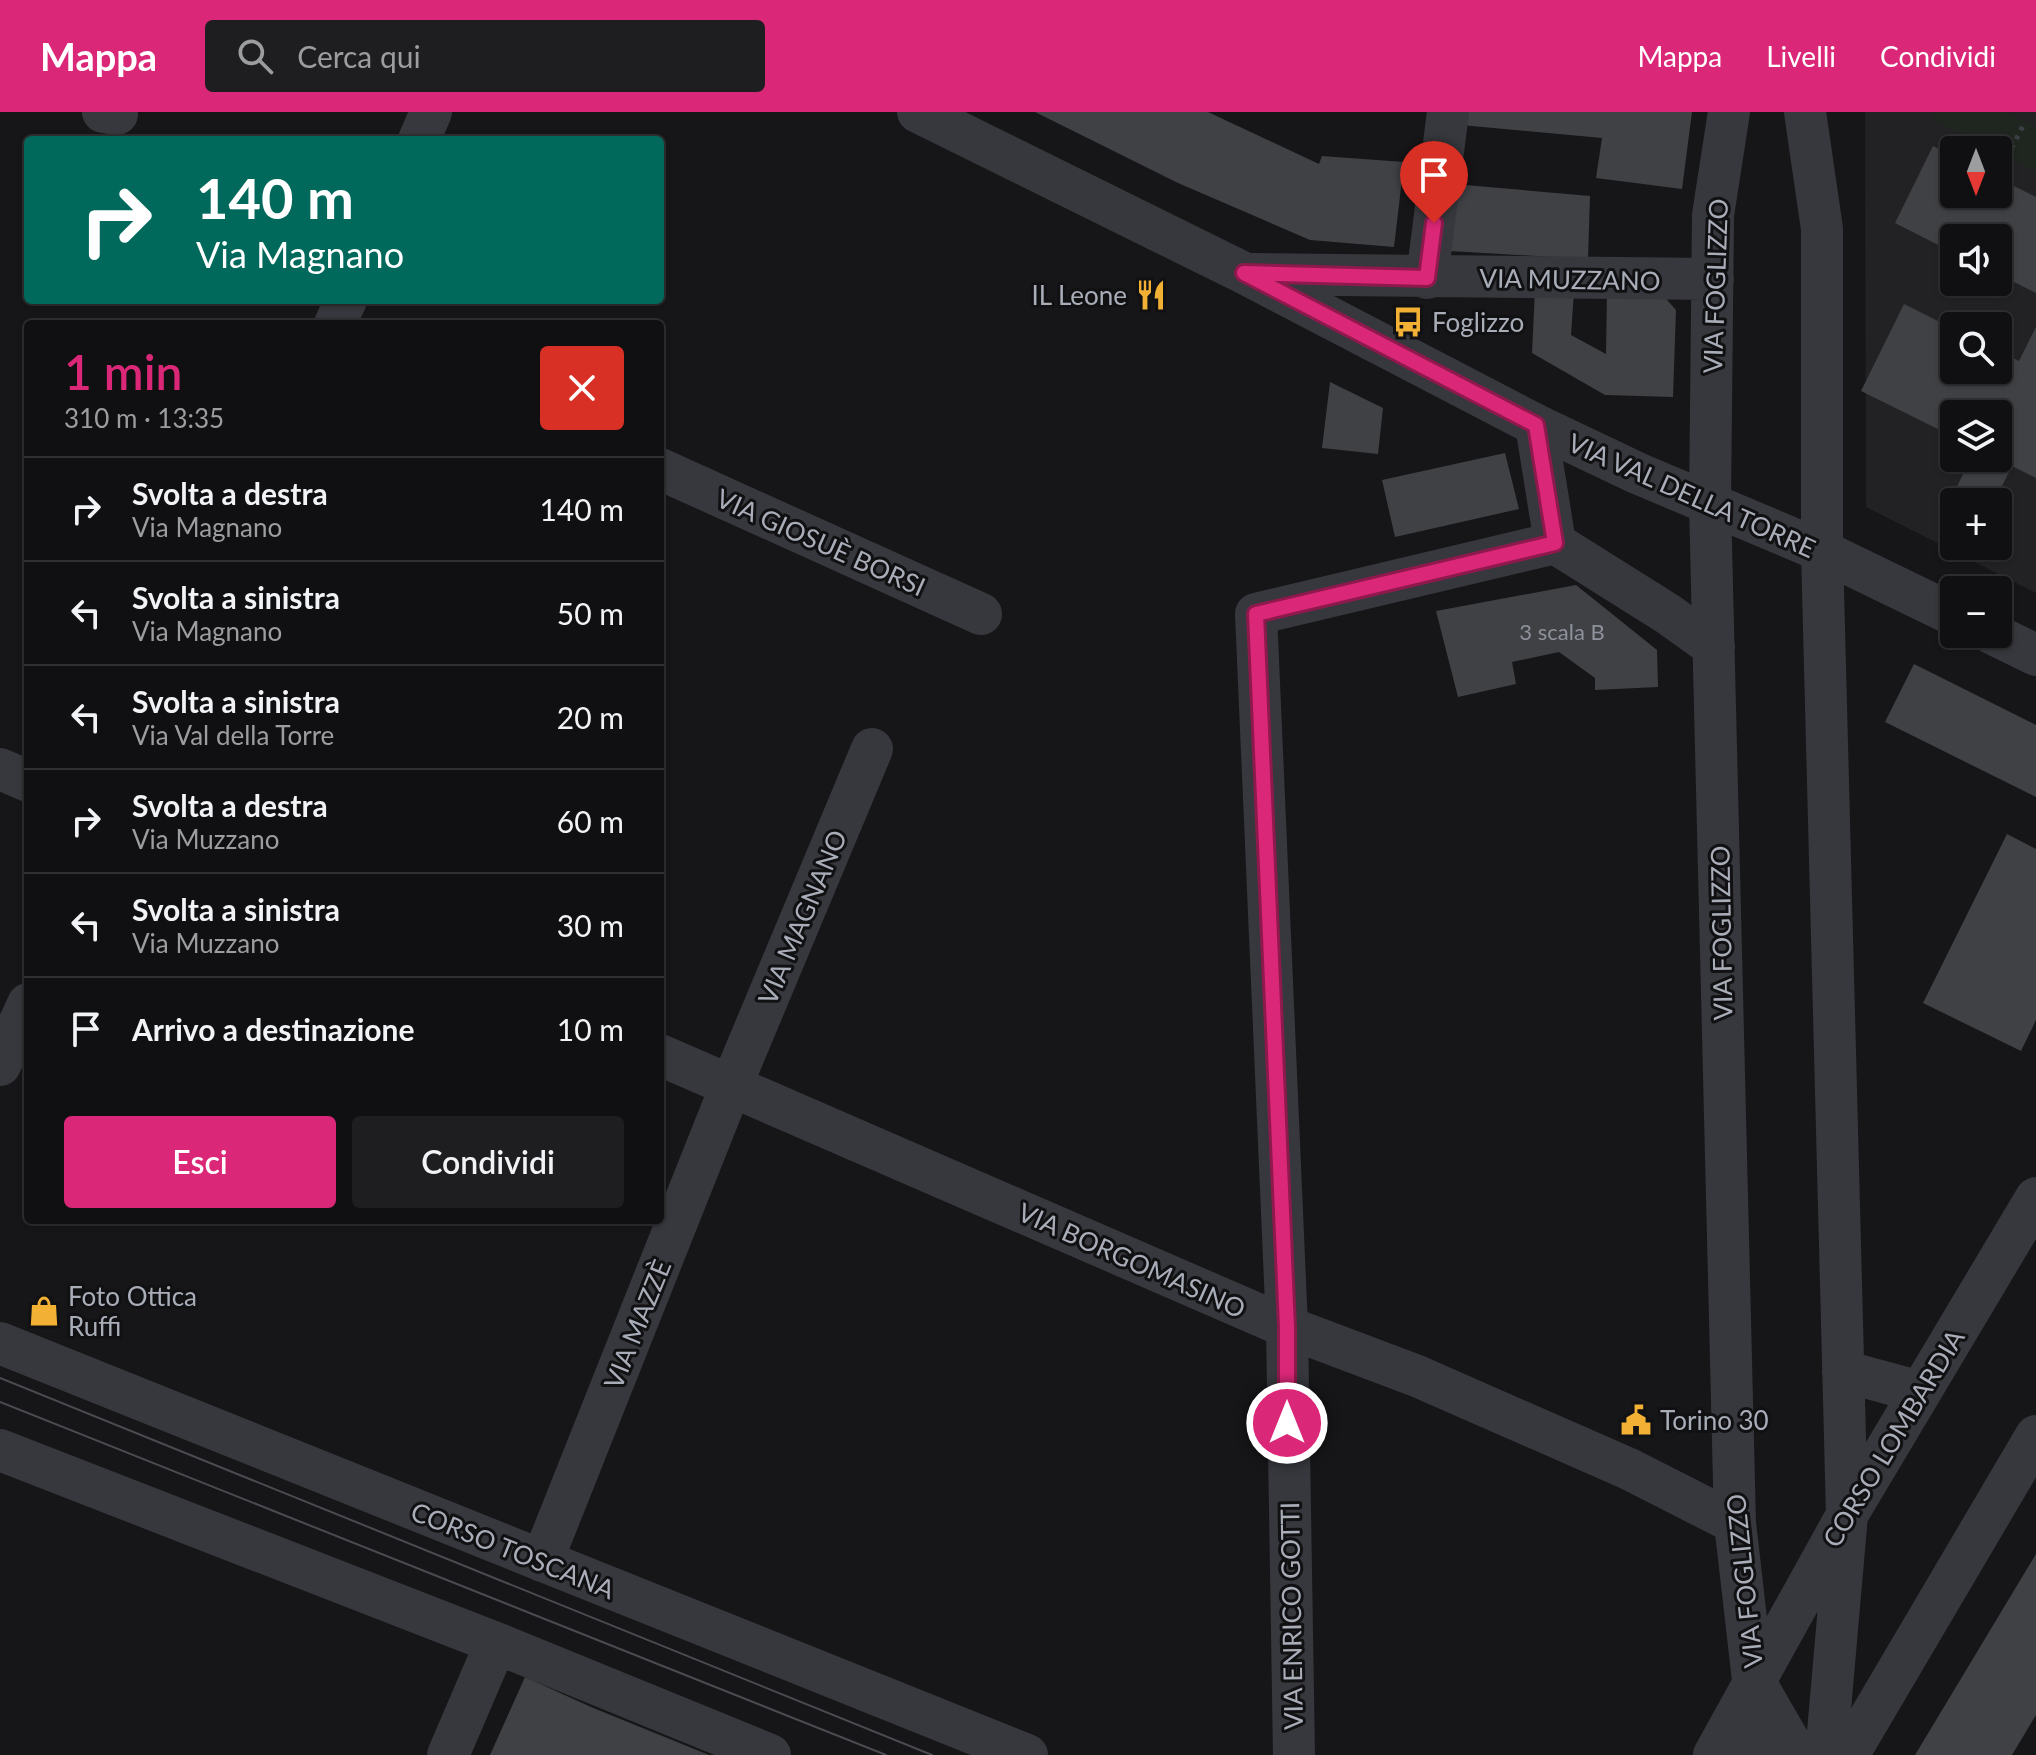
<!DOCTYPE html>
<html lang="it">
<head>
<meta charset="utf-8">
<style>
  :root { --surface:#101012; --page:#1e1e20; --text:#f1f3f6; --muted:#9c9d9f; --line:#303032; --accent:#db2777 }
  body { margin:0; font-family:Lato,sans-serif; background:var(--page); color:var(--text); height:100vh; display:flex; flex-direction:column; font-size:30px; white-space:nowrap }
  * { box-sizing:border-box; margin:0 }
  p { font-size:26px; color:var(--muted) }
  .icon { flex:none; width:44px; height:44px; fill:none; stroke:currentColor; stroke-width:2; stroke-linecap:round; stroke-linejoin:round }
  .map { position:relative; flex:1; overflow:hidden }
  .details { position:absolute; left:24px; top:208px; width:640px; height:904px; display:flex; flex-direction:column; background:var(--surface); border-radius:8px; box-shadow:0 2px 6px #0004,0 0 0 2px var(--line) }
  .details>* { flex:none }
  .hud { position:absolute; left:24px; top:24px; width:640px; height:168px; border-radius:8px; box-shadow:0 2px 6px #0004,0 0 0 2px var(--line); background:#00695c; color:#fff; overflow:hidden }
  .needle { width:52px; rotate:180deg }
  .controls { position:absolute; left:1940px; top:24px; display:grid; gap:16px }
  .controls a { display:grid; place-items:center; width:72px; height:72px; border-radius:8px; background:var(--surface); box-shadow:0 2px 6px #0004,0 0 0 2px var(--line); font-size:40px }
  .pin { position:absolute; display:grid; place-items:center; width:68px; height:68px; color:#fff; margin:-82px -34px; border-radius:50% 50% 50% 0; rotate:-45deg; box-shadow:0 0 8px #0007 }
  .pin .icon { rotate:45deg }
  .me { position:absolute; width:88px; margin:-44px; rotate:0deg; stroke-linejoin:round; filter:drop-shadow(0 0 6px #0008) }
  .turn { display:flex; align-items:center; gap:28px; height:168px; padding:0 40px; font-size:36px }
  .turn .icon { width:104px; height:104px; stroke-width:2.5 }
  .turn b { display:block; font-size:56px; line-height:68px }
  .round { display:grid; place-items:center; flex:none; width:84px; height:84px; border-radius:8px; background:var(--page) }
  .summary { display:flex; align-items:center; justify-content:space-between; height:136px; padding:0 40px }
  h1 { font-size:48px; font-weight:600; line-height:60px; color:var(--accent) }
  .cta { display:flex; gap:16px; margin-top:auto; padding:16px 40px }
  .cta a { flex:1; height:92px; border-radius:8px; background:var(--accent); color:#fff; font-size:32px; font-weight:600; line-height:92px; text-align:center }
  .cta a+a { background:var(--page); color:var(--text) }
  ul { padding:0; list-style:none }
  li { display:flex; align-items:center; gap:24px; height:104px; padding:0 40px; border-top:2px solid var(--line) }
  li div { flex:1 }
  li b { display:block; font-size:30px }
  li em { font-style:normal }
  header { display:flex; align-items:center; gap:48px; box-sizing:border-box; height:112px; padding:0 40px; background:var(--accent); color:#fff }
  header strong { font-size:38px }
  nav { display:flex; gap:44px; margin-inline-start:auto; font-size:28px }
  .search { width:560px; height:72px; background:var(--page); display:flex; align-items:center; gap:20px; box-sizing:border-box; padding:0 28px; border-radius:8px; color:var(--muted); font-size:30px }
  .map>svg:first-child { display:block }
  .built { fill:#222225; fill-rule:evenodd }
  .green { fill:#1e261f }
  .building { fill:#404145 }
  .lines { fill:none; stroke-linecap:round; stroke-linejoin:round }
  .path { stroke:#3d3f44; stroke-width:5; stroke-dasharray:4 6; stroke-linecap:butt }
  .minor { stroke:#37383d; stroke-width:42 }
  .tram { stroke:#4a4c52; stroke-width:2 }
  .route-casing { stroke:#8e194d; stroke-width:20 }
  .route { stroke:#db2777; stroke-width:14 }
  .labels { text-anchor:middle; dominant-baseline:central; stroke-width:6; stroke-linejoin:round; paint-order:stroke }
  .number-label { font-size:22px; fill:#8e929b }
  .street-label { font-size:26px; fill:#a8adb8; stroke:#111113 }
  .poi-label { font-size:26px; fill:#a8adb8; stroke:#111113; text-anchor:start }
</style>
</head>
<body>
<header>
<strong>Mappa</strong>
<div class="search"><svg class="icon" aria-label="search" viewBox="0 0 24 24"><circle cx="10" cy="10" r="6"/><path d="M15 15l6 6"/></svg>Cerca qui</div>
<nav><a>Mappa</a><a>Livelli</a><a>Condividi</a></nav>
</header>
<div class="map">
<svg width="2036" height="1643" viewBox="0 0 2036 1643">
  <rect width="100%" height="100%" fill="#161618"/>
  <!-- built -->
  <path class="built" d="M1865,0h171v481l-170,-86zM1954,38h44v44h-44zM1954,126h44v44h-44zM1954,214h44v44h-44zM1954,302h44v44h-44zM1954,390h44v44h-44z"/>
  <!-- green -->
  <path class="green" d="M1935,0h69l32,15v44l-104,-52z"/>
  <!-- building -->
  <path class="building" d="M1035,0h173l111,52 3,-8 82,6 -10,85 -84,-7 -132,-57z
    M1463,0h229l-10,77 -86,-11 6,-40 -141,-13z
    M1933,34l21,10v38h44v-16l38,19v96l-38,-19v-36h-44v15l-59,-30z
    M1454,72l136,12 -2,63 -138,-8z
    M1535,178l39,1 -3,44 35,19 1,-63 53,1 16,18 -3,87 -68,-2 -73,-42z
    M1904,192l50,25v41h44v-20l21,11 17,-34v151l-24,-12 -18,36h-40v16l-10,-5 27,-55h27v-44h-44v23l-93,-46z
    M1330,270l53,26 -5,46 -56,-6z
    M1505,341l14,56 -124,28 -13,-57z
    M1576,473l81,65 1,37 -63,3v-12l-36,-26 -47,10 4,22 -58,13 -22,-86z
    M1914,552l122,61v72l-151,-75z
    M2007,722l29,15v171l-15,31 -98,-48z
    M2036,1442v161l-24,40h-97z
    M525,1565l66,30 118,48h-219z"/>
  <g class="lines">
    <!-- path -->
    <path class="path" d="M2007,45l18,-35"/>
    <!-- minor -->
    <path class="minor" d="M103,0l14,2
      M918,0l326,161 292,152 101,48 185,78 132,64
      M1729,0l-16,103 -3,289 25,1019 18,157 4,75
      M1805,0l17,117v322l25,964 -21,240
      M419,28l12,-28
      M1253,162l460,5
      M1427,166l21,-166
      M335,212l11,-24
      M1536,313l19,118
      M660,357l321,145
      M1993,522l43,21
      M0,657l28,12
      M660,943l627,272 130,49 212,93 106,54
      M0,953l28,-61
      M0,1231l1027,412
      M1843,1259l77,21
      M0,1338l496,193 274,112
      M542,1449l189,-475 141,-337
      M1756,1572l41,71
      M448,1643l48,-112
      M1294,1643l-7,-428 -31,-713 299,-71 113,71 46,33
      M1714,1643l133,-240 189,-317
      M1848,1643l188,-319"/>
    <!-- tram -->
    <path class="tram" d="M0,1266l932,377
      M0,1290l886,353"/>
  </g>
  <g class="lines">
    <!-- route casing -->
    <g class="route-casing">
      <path id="route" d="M1287,1311v-96l-31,-713 299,-71 -19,-118 -292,-152 183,5 7,-55"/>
    </g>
    <!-- route -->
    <use href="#route" class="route"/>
  </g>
  <!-- icons -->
  <defs>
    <g id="restaurant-bare" transform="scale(2.4)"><path d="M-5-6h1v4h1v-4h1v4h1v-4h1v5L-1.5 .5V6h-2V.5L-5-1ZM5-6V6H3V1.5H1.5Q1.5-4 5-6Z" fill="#f2b134" stroke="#111113" stroke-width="2.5" paint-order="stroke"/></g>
    <g id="bus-bare" transform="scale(2.4)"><path d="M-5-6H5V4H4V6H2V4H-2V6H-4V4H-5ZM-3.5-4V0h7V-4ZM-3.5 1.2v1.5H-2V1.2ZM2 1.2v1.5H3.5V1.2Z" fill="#f2b134" stroke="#111113" stroke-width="2.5" paint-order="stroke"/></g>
    <g id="shop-bare" transform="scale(2.4)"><path d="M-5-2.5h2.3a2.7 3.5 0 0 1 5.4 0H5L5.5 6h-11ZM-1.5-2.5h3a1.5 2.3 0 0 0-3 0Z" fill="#f2b134" stroke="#111113" stroke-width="2.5" paint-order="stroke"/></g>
    <g id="civic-bare" transform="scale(2.4)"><path d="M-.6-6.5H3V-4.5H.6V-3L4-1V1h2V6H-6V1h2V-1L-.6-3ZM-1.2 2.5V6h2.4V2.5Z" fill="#f2b134" stroke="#111113" stroke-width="2.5" paint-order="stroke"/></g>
  </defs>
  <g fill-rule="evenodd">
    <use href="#restaurant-bare" x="1151" y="183"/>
    <use href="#bus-bare" x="1408" y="210"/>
    <use href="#shop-bare" x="44" y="1199"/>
    <use href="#civic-bare" x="1636" y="1308"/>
  </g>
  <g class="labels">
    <!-- number labels -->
    <g class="number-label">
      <text x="1562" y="519">3 scala B</text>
    </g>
    <!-- street labels -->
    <g class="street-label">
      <text transform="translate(1570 167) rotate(1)">VIA MUZZANO</text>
      <text transform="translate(1715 174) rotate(-88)">VIA FOGLIZZO</text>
      <text transform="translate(1692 383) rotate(24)">VIA VAL DELLA TORRE</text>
      <text transform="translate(821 430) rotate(24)">VIA GIOSUÈ BORSI</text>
      <text transform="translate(802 805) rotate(-67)">VIA MAGNANO</text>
      <text transform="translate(1721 821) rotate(-91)">VIA FOGLIZZO</text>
      <text transform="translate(1132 1148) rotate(24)">VIA BORGOMASINO</text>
      <text transform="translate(637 1212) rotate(-68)">VIA MAZZÈ</text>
      <text transform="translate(1893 1326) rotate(-59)">CORSO LOMBARDIA</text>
      <text transform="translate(513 1438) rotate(22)">CORSO TOSCANA</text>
      <text transform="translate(1744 1469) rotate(-96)">VIA FOGLIZZO</text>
      <text transform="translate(1291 1504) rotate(-91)">VIA ENRICO GOTTI</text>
    </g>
    <!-- poi labels -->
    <g class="poi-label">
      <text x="1127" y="183" text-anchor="end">IL Leone</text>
      <text x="1432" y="210">Foglizzo</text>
      <text x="68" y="1184">Foto Ottica<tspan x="68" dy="30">Ruffi</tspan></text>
      <text x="1660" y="1308">Torino 30</text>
    </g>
  </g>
</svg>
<div class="controls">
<a><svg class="needle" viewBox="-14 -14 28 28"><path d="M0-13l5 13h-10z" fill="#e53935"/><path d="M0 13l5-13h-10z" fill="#9c9d9f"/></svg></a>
<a><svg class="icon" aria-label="sound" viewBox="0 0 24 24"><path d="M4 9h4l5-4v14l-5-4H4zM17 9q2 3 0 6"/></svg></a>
<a><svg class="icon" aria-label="search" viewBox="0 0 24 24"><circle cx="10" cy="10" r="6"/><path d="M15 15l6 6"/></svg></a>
<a><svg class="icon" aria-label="layers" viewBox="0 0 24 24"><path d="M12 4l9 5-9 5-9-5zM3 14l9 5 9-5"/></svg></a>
<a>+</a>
<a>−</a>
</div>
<div class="pin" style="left:1434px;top:111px;background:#d93025"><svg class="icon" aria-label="arrive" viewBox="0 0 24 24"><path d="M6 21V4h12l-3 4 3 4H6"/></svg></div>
<svg class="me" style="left:1287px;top:1311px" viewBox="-20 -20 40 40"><circle r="17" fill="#db2777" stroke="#fff" stroke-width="3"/><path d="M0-11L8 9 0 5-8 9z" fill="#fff"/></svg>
<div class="hud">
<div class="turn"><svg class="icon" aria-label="right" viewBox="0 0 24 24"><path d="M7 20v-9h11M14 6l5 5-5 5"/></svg><div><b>140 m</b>Via Magnano</div></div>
</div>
<section class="details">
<div class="summary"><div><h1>1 min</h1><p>310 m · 13:35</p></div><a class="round" style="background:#d93025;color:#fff"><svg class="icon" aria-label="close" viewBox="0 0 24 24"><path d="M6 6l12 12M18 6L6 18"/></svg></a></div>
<ul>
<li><svg class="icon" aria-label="right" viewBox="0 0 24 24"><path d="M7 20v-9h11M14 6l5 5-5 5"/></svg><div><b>Svolta a destra</b><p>Via Magnano</p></div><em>140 m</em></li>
<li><svg class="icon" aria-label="left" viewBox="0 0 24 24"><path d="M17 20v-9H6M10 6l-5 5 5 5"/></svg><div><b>Svolta a sinistra</b><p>Via Magnano</p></div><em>50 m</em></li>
<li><svg class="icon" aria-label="left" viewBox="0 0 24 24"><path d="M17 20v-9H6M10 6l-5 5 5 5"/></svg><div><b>Svolta a sinistra</b><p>Via Val della Torre</p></div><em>20 m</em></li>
<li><svg class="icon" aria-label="right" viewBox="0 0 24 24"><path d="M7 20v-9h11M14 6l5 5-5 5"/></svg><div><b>Svolta a destra</b><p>Via Muzzano</p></div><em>60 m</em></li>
<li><svg class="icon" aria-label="left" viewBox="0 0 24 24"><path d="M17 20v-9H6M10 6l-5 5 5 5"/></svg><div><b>Svolta a sinistra</b><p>Via Muzzano</p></div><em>30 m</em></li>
<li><svg class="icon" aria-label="arrive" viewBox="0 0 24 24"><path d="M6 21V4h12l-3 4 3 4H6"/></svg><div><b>Arrivo a destinazione</b></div><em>10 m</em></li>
</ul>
<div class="cta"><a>Esci</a><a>Condividi</a></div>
</section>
</div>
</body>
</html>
